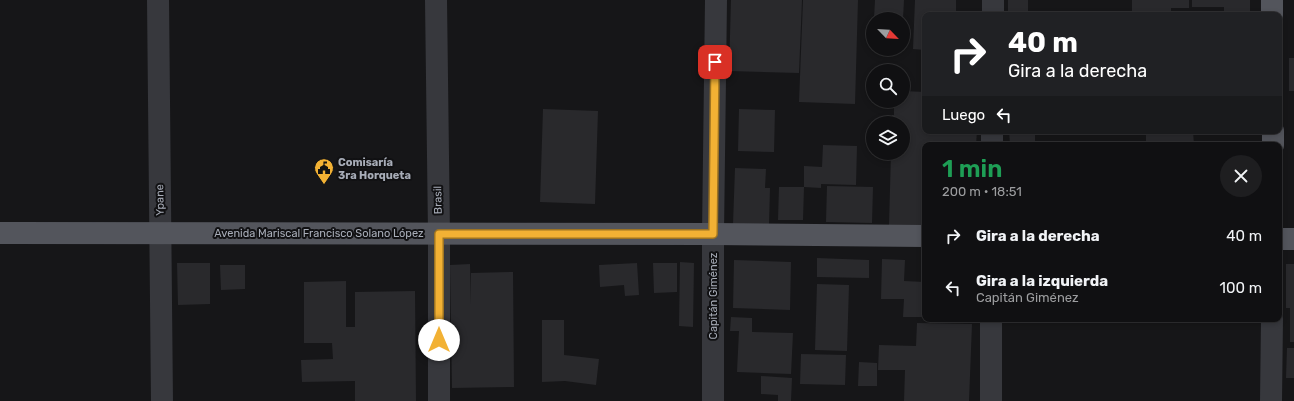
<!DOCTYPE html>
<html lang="es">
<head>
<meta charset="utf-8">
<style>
  :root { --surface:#101012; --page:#1e1e20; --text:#f1f3f6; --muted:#9c9d9f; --line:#303032 }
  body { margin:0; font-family:Rubik,sans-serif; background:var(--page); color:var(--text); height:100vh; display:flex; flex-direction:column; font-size:15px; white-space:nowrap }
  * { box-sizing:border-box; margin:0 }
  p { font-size:13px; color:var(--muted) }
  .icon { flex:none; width:22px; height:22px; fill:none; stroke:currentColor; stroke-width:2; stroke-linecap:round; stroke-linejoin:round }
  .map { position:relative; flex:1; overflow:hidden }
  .panel { position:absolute; left:922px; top:142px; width:360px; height:180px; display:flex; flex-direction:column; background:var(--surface); border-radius:8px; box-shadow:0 2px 6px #0003,0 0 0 1px var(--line) }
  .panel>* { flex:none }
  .banner { position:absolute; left:922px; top:12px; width:360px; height:122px; border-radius:8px; box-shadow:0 2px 6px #0003,0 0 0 1px var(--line); background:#202124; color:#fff; overflow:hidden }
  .needle { width:26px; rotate:115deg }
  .controls { position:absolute; left:866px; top:12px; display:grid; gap:8px }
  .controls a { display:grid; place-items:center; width:44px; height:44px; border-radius:50%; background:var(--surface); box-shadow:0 2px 6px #0003,0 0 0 1px var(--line); font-size:20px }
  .pin { position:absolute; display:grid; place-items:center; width:34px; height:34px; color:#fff; margin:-17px; border-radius:8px; box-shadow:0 2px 6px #0006 }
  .me { position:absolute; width:44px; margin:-22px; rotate:0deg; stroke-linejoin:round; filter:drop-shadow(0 0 3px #0008) }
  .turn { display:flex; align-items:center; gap:14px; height:84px; padding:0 20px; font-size:18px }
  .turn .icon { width:52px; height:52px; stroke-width:2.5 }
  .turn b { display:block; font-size:28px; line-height:34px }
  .then { display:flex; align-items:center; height:38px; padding:0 20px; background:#0003; gap:8px; font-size:15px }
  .round { display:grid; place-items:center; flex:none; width:42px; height:42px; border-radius:21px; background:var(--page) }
  .headline { display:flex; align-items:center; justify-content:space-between; height:68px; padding:0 20px }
  h1 { font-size:24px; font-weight:600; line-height:30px; color:#1e9e55 }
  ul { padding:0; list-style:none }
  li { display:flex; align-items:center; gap:12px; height:52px; padding:0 20px }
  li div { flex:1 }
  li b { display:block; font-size:15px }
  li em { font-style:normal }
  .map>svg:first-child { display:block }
  .building { fill:#29292c }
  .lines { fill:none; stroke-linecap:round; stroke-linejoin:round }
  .minor { stroke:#37383d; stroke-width:22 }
  .major { stroke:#53555c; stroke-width:22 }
  .route-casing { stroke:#9d7322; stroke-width:10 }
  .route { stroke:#f2b134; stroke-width:7 }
  .labels { text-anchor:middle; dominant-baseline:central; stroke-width:4; stroke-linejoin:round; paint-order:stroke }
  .poi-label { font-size:11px; font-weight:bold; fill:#a8adb8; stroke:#111113; text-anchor:start }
  .street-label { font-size:11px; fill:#a8adb8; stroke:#111113 }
</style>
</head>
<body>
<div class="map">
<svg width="1294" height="401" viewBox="0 0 1294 401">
  <rect width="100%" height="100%" fill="#161618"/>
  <!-- building -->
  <path class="building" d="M731,0h71l-3,73 -70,-2z
    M803,0h55l-3,104 -56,-2z
    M875,0h29l-1,19h-29z
    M915,0h41v15h-31v35l-12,-1z
    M1008,0h20v15h-20z
    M1132,0h57v8h-18v4l-39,1z
    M1192,0h58v15h-26v-8h-32z
    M1289,58h5v33h-5z
    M903,91l22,1v39h52l-1,14h-51v80h-36l2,-72h12v-30h-11v-8h2v-14h9z
    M543,109l55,2 -3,93 -55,-2z
    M739,109l36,1 -1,42 -36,-1z
    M1009,131h26v13h-25z
    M1146,131h47l1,14h-48z
    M1200,143h15v2h-15z
    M823,145l34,1 -1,39 -35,-1v4l-17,-1v-21l18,1z
    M735,168l31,1 -1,19h5l-1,37 -36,-1z
    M827,186l46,1 -1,36 -46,-1z
    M779,187h25l-1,33h-25z
    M817,258l52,2v18l-52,-1z
    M882,259l23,1 -1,21 21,1v35h-22l1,-18h-23z
    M734,260l57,2 -1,48 -57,-2z
    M680,262l14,1 -1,64 -14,-1z
    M177,263h33v41l-32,1z
    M637,263l2,32 -14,1 -1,-11 -24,2 -1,-22z
    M653,263h24v29l-23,1z
    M470,264l1,41v-32l42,-1 1,115 -62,1 -2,-123z
    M1286,264h8v78h-4v-34h-4z
    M220,265h25v24l-24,1z
    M346,281v46h9v-35l60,-1 1,110h-61v-20l-53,1 -1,-22 32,-1 -1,-16h-28v-61z
    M817,284l32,1 -2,66 -32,-1z
    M731,317l21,1v14l41,1 -2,41 -54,-2 2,-41h-9z
    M542,320h22v35l35,4 -3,26 -31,-4 -23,1z
    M917,323l55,1 -3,77h-65l1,-31h-27l1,-25 37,1z
    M1287,348h7v30h-8z
    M801,354l45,1 -1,30 -45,-1z
    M859,362l18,1v23h-19z
    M761,376l31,2 -1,23h-13v-6l-17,-1z"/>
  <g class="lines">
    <!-- minor -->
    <path class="minor" d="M158,0l4,401
      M436,0l3,234v167
      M993,15v-15
      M992,145v-14
      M991,319v82
      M713,401v-167l3,-234
      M1271,401l1,-82"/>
    <!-- major -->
    <path class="major" d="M1272,0v15
      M1273,131v14
      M0,233l713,1 212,2
      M1279,239h15"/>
  </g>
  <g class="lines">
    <!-- route casing -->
    <g class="route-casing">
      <path id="route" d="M439,340v-106h274l2,-172"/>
    </g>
    <!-- route -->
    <use href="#route" class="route"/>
  </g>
  <!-- icons -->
  <defs>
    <g id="civic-pin" transform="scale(1)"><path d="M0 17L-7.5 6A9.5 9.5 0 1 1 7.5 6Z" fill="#f2b134" stroke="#111113"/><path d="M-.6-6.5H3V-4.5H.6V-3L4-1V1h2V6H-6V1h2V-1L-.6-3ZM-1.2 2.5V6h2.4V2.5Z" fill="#111"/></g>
  </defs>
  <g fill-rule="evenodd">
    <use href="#civic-pin" x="324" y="168"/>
  </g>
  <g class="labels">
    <!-- poi labels -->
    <g class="poi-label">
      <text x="338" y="162">Comisaría<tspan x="338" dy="13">3ra Horqueta</tspan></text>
    </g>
    <!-- street labels -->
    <g class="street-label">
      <text transform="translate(160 200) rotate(-91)">Ypane</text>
      <text transform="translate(438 200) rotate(-91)">Brasil</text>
      <text x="319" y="233">Avenida Mariscal Francisco Solano López</text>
      <text transform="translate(713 296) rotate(-90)">Capitán Giménez</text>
    </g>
  </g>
</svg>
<div class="controls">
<a><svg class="needle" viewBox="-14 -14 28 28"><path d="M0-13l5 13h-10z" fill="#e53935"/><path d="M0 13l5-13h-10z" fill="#9c9d9f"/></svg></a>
<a><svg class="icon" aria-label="search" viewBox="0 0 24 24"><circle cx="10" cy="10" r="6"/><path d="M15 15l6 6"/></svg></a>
<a><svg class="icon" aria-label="layers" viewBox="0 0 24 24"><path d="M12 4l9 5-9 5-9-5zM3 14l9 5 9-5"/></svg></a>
</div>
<div class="pin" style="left:715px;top:62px;background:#d93025"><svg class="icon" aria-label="arrive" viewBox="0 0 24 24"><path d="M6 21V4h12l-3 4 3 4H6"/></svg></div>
<svg class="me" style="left:439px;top:340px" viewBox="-20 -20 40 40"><circle r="19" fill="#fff"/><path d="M0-13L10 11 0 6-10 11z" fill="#f2b134"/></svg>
<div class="banner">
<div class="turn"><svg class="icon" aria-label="right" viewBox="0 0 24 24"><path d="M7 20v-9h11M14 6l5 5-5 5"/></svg><div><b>40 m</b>Gira a la derecha</div></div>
<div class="then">Luego<svg class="icon" aria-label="left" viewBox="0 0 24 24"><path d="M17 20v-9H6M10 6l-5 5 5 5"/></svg></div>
</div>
<section class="panel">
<div class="headline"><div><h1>1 min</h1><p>200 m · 18:51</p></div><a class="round"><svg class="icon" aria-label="close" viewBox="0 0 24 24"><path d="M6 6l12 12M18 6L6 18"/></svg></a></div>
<ul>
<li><svg class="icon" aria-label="right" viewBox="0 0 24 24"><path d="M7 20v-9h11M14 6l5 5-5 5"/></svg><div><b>Gira a la derecha</b></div><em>40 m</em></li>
<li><svg class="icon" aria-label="left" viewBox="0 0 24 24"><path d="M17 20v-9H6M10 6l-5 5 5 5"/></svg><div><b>Gira a la izquierda</b><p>Capitán Giménez</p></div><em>100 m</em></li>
</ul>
</section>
</div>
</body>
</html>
